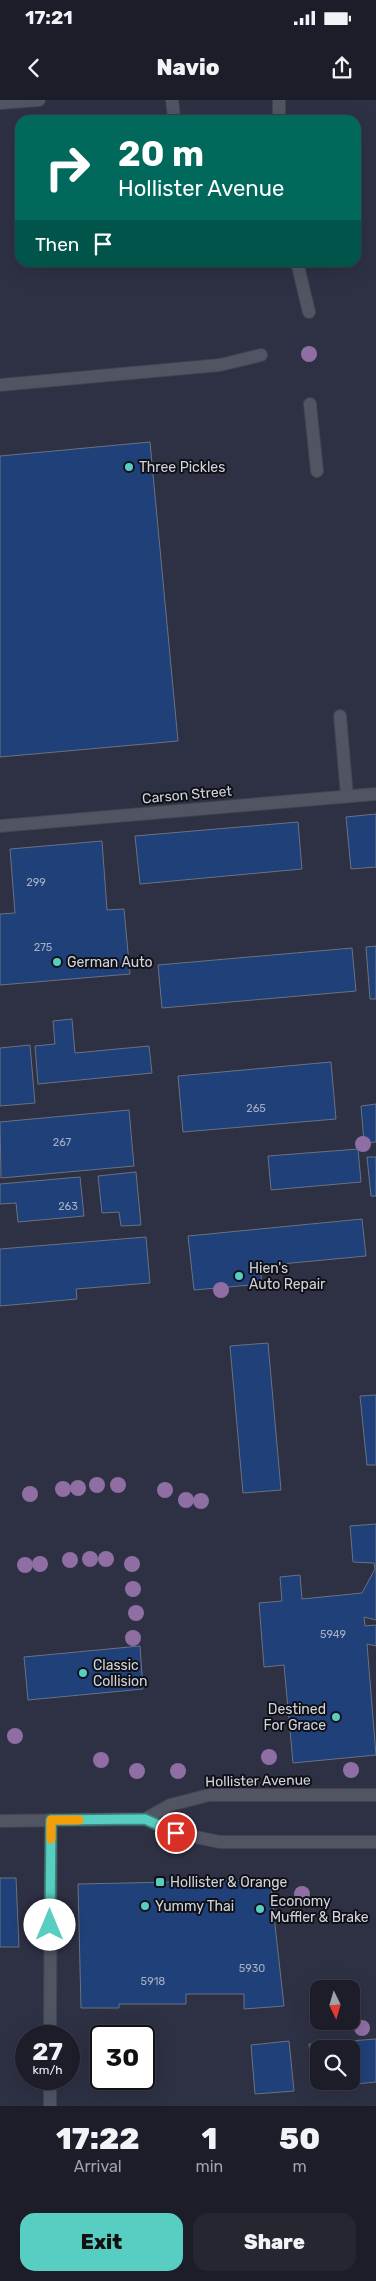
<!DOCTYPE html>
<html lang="en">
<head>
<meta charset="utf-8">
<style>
  :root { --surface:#1c1d28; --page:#252630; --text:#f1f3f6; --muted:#a0a2a8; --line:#3a3b45; --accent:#57cec1 }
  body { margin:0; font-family:Rubik,sans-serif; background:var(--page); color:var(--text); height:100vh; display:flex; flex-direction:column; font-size:19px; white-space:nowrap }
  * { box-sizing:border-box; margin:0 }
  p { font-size:16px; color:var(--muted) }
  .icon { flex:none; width:28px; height:28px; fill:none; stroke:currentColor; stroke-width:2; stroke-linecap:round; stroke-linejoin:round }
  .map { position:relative; height:2006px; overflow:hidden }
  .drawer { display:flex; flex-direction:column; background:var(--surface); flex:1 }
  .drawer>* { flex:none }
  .hud { position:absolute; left:15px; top:15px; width:346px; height:152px; border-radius:15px; box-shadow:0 5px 20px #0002,0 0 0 1px var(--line); background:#00695c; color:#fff; overflow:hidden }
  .needle { width:32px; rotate:175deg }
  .buttons { position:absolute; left:310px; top:1880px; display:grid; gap:10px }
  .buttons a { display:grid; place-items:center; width:50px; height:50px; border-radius:10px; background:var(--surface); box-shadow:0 5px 20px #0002,0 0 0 1px var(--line); font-size:25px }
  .speed { position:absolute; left:15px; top:1925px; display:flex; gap:10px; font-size:25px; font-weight:700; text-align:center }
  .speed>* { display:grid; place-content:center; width:65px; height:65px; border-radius:50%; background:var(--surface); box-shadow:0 5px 20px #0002,0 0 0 1px var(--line); line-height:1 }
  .speed small { font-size:12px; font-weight:400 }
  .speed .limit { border:2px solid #111; border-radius:8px; background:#fff; color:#111 }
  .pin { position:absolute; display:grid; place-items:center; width:42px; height:42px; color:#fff; margin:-21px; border:2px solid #fff; border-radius:50%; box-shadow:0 1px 5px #0007 }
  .me { position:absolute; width:55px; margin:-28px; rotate:0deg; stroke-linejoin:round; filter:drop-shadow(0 0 4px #0008) }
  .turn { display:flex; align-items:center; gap:18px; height:105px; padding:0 20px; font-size:22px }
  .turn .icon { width:65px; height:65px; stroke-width:2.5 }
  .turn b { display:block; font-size:35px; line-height:42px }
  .then { display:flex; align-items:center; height:48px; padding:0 20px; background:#0003; gap:10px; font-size:19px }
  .eta { display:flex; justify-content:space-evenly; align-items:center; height:85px; text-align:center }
  .eta b { font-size:30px; font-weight:800; line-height:35px }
  .cta { display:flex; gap:10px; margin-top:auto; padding:10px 20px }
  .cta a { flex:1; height:58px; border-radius:15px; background:var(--accent); color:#111; font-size:20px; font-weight:800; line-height:58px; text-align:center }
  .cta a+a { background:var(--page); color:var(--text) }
  .status { display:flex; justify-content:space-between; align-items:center; height:35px; padding:0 25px; background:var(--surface); direction:ltr }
  .status svg { height:14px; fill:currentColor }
  header { display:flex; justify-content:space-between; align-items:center; height:65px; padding:0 20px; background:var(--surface); font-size:22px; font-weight:800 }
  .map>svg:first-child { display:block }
  .built { fill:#2e3044; fill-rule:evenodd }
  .building { fill:#1f4078; stroke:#697281; fill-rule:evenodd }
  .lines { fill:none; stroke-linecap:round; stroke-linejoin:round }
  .lane-casing { stroke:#42434e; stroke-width:14 }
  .street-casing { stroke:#42434e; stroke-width:14 }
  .secondary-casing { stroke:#42434e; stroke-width:14 }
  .lane { stroke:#515463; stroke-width:12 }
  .street { stroke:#515463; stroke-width:12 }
  .secondary { stroke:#515463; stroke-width:12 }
  .tree { fill:#8f6ea4 }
  .route-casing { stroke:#39867d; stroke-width:12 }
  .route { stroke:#57cec1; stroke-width:9 }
  .slow { stroke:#f59e0b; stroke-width:9 }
  .poi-dot { fill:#57cec1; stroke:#101117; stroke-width:2 }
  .labels { text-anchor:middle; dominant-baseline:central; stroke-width:4; stroke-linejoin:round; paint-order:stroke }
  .number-label { font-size:11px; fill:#a5afc4 }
  .poi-label { font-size:14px; fill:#d2d4dd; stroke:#101117; text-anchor:start }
  .street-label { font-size:14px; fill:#d2d4dd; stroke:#101117 }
</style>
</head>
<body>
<div class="status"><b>17:21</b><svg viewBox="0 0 49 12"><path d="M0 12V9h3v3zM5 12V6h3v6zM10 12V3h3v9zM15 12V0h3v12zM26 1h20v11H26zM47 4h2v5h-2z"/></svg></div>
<header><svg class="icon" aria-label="back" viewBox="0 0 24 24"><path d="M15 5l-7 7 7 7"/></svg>Navio<svg class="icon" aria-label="share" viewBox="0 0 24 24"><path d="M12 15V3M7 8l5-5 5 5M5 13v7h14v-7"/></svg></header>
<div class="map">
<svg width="376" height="2006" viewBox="0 0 376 2006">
  <rect width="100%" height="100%" fill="#252735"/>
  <!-- built -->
  <path class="built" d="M0,0h376v2006h-376zM20,20h336v142h-336zM319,1889h32v32h-32zM26,1936h43v43h-43zM101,1936h43v43h-43zM319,1949h32v32h-32z"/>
  <!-- building -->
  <path class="building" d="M150,342l28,299 -178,16v-301z
    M376,714v53l-25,2 -5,-52z
    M298,722l4,47 -162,15 -5,-48z
    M102,741l5,69 17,-1 6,65 -130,11v-71l15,-1 -5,-64z
    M376,846v53h-6l-4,-52z
    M352,848l4,43 -194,17 -4,-43z
    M72,919l3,34 74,-7 3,27 -114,11 -3,-38 20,-2 -2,-23z
    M30,945l5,58 -35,3v-58z
    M331,962l5,57 -153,13 -5,-56z
    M376,1004v38l-12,1 -3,-37z
    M129,1010l5,56 -133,12 -1,-56z
    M358,1049l3,33 -90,8 -3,-34z
    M367,1057h9v39h-5z
    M136,1072l5,53 -20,1 -2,-14 -17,1 -4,-37z
    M80,1077l4,39 -66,6 -2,-19 -16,1v-20z
    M362,1119l4,37 -106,10 2,18 -68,6 -6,-54z
    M146,1137l4,46 -74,6 1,10 -77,7v-57z
    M268,1243l13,147 -38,3 -13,-147z
    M376,1295v70h-9l-7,-69z
    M376,1424v96l-12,-3 1,9 11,-1v21l-9,-2 9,111 -83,8 -9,-98 -20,2 -5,-64 23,-2 -2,-24 20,-2 2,24 60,-6 13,-24 -1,-6 -21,-1 -3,-36z
    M140,1546l3,43 -115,11 -4,-43z
    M0,1778h16l3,69h-19z
    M270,1780l14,126 -40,3v-15h-58v10h-67v4h-38l-3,-124z
    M376,1939v43l-63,6 -4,-44zM319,1949h32v32h-32z
    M289,1941l5,50 -39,3 -4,-49z"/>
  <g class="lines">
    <!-- lane casing -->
    <g class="lane-casing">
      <path id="lane" d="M172,0l2,17
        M279,0v20
        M0,3l39,-3
        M297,162l12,50
        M0,285l220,-20 41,-10
        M310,304l7,67
        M340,616l7,80"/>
    </g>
    <!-- street casing -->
    <g class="street-casing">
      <path id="street" d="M0,726l376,-32
        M50,1936l1,-216
        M50,2006v-27"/>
    </g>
    <!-- secondary casing -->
    <g class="secondary-casing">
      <path id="secondary" d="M145,1719l25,-14 39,-10h167
        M0,1721l145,-2 31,14 44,9h156"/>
    </g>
    <!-- lane -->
    <use href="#lane" class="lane"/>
    <!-- street -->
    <use href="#street" class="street"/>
    <!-- secondary -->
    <use href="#secondary" class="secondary"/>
  </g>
  <!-- trees -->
  <g class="tree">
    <circle cx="309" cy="254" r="8"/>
    <circle cx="363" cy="1044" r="8"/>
    <circle cx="221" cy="1190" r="8"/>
    <circle cx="97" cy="1385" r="8"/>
    <circle cx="118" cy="1385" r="8"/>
    <circle cx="78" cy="1388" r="8"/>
    <circle cx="63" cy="1389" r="8"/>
    <circle cx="165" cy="1390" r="8"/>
    <circle cx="30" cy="1394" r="8"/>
    <circle cx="186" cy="1400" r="8"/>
    <circle cx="201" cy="1401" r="8"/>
    <circle cx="90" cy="1459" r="8"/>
    <circle cx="106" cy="1459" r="8"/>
    <circle cx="70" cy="1460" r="8"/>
    <circle cx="40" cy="1464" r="8"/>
    <circle cx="132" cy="1464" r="8"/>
    <circle cx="25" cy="1465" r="8"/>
    <circle cx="133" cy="1489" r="8"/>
    <circle cx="136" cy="1513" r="8"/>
    <circle cx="133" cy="1538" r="8"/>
    <circle cx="15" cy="1636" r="8"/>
    <circle cx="269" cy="1657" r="8"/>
    <circle cx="101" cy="1660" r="8"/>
    <circle cx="351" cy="1670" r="8"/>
    <circle cx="137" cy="1671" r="8"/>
    <circle cx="178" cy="1671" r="8"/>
    <circle cx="302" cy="1794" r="8"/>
    <circle cx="362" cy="1928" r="8"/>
  </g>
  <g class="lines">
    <!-- route casing -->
    <g class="route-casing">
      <path id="route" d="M50,1825l1,-105 94,-1 31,14"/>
    </g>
    <!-- route -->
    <use href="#route" class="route"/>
    <!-- slow -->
    <path class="slow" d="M51,1739v-19h28"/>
  </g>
  <!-- markers -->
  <g class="poi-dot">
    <circle cx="129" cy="367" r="5"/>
    <circle cx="57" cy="862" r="5"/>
    <circle cx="239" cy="1176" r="5"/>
    <circle cx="83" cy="1573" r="5"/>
    <circle cx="336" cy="1617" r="5"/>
    <rect x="155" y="1777" width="10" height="10" rx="2.5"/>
    <circle cx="145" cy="1806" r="5"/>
    <circle cx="260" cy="1809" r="5"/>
  </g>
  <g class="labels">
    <!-- number labels -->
    <g class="number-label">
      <text x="36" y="782">299</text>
      <text x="43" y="847">275</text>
      <text x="256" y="1008">265</text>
      <text x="62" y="1042">267</text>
      <text x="68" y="1106">263</text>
      <text x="333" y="1534">5949</text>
      <text x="252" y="1868">5930</text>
      <text x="153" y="1881">5918</text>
    </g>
    <!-- poi labels -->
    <g class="poi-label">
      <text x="139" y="367">Three Pickles</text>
      <text x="67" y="862">German Auto</text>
      <text x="249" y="1168">Hien's<tspan x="249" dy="16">Auto Repair</tspan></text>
      <text x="93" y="1565">Classic<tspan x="93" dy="16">Collision</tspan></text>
      <text x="326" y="1609" text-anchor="end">Destined<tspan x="326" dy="16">For Grace</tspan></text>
      <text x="170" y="1782">Hollister &amp; Orange</text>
      <text x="270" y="1801">Economy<tspan x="270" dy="16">Muffler &amp; Brake</tspan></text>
      <text x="155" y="1806">Yummy Thai</text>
    </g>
    <!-- street labels -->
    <g class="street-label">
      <text transform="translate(187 695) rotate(-5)">Carson Street</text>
      <text transform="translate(258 1681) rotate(-1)">Hollister Avenue</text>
    </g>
  </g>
</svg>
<div class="buttons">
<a><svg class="needle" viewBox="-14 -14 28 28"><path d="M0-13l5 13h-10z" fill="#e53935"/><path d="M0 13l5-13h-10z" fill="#a0a2a8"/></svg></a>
<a><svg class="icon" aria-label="search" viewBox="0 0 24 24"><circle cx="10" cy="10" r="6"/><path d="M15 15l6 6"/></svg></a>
</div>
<div class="speed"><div>27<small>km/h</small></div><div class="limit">30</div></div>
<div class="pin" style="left:176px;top:1733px;background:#d93025"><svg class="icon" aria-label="arrive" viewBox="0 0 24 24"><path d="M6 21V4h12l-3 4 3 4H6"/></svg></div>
<svg class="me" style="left:50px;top:1825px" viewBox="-20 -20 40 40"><circle r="19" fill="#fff"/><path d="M0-13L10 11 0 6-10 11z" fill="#57cec1"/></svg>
<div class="hud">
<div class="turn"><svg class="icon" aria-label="right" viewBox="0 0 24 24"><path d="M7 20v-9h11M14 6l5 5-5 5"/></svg><div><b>20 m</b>Hollister Avenue</div></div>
<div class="then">Then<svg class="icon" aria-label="arrive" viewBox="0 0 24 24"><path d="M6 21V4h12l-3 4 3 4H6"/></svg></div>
</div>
</div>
<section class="drawer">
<div class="eta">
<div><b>17:22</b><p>Arrival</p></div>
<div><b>1</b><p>min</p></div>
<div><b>50</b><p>m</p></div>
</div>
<div class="cta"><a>Exit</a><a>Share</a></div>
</section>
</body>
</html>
